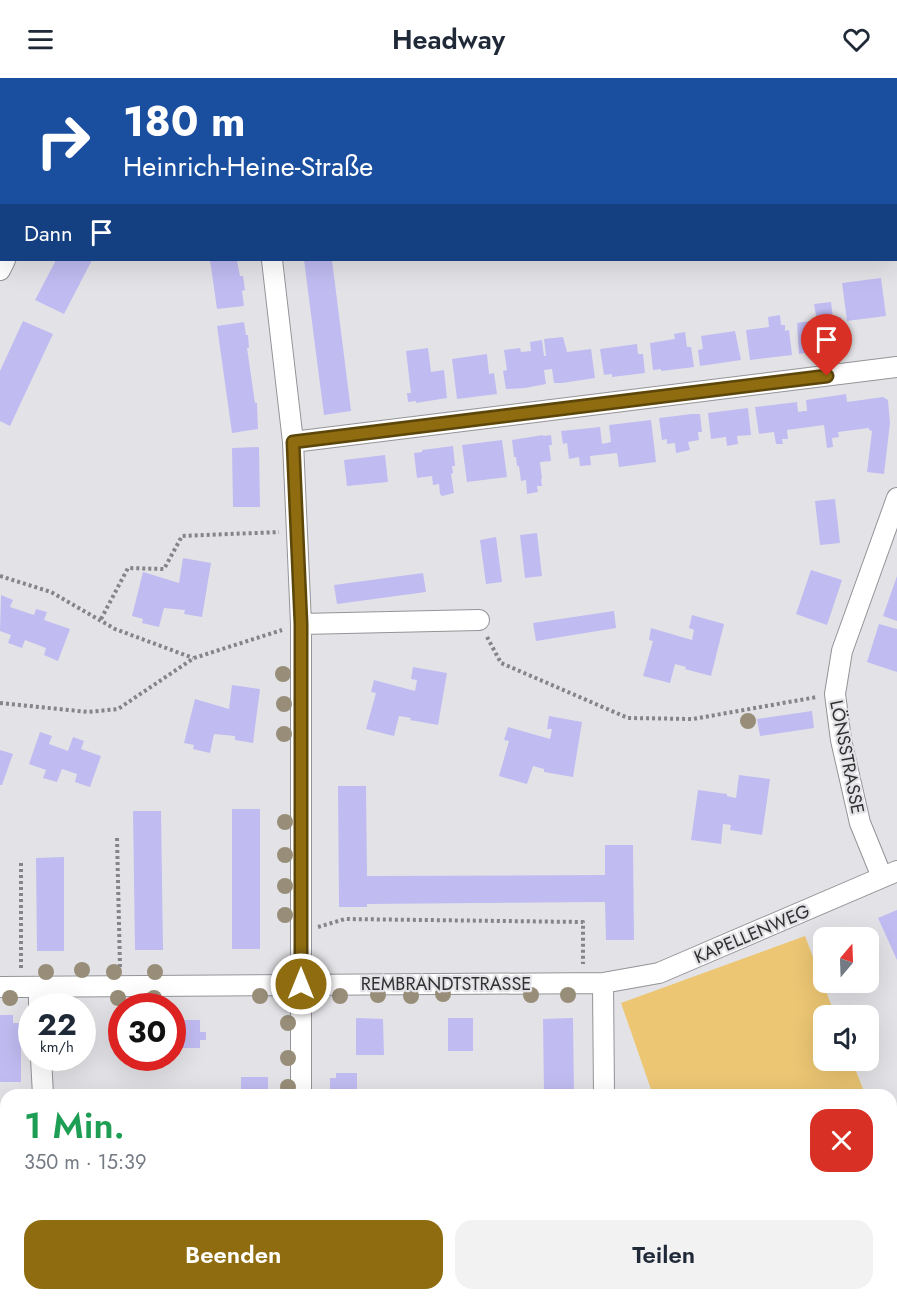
<!DOCTYPE html>
<html lang="de">
<head>
<meta charset="utf-8">
<style>
  :root { --surface:#fff; --page:#f2f2f3; --text:#1f2937; --muted:#747a83; --accent:#8e6c0f }
  body { margin:0; font-family:Jost,sans-serif; background:var(--page); color:var(--text); height:100vh; display:flex; flex-direction:column; font-size:22px; white-space:nowrap }
  * { box-sizing:border-box; margin:0 }
  p { font-size:20px; color:var(--muted) }
  .icon { flex:none; width:33px; height:33px; fill:none; stroke:currentColor; stroke-width:2; stroke-linecap:round; stroke-linejoin:round }
  .map { position:relative; flex:1; overflow:hidden }
  .drawer { position:absolute; left:0px; top:1011px; width:897px; height:212px; display:flex; flex-direction:column; background:var(--surface); border-radius:18px 18px 0 0; box-shadow:0 6px 24px #0002 }
  .drawer>* { flex:none }
  .guide { position:absolute; left:0px; top:0px; width:897px; height:183px; box-shadow:0 6px 24px #0002; background:#1a4fa0; color:#fff; overflow:hidden }
  .needle { width:39px; rotate:19deg }
  .buttons { position:absolute; left:813px; top:849px; display:grid; gap:12px }
  .buttons a { display:grid; place-items:center; width:66px; height:66px; border-radius:12px; background:var(--surface); box-shadow:0 6px 24px #0002; font-size:30px }
  .speed { position:absolute; left:18px; top:915px; display:flex; gap:12px; font-size:30px; font-weight:700; text-align:center }
  .speed>* { display:grid; place-content:center; width:78px; height:78px; border-radius:50%; background:var(--surface); box-shadow:0 6px 24px #0002; line-height:1 }
  .speed small { font-size:15px; font-weight:400 }
  .speed .limit { border:9px solid #d22; background:#fff; color:#111 }
  .pin { position:absolute; display:grid; place-items:center; width:51px; height:51px; color:#fff; margin:-62px -26px; border-radius:50% 50% 50% 0; rotate:-45deg; box-shadow:0 0 6px #0007 }
  .pin .icon { rotate:45deg }
  .me { position:absolute; width:66px; margin:-33px; rotate:0deg; stroke-linejoin:round; filter:drop-shadow(0 0 4px #0008) }
  .turn { display:flex; align-items:center; gap:21px; height:126px; padding:0 24px; font-size:27px }
  .turn .icon { width:78px; height:78px; stroke-width:2.5 }
  .turn b { display:block; font-size:42px; line-height:51px }
  .then { display:flex; align-items:center; height:57px; padding:0 24px; background:#0003; gap:12px; font-size:22px }
  .round { display:grid; place-items:center; flex:none; width:63px; height:63px; border-radius:18px; background:var(--page) }
  .head { display:flex; align-items:center; justify-content:space-between; height:102px; padding:0 24px }
  h1 { font-size:36px; font-weight:600; line-height:45px; color:#1e9e55 }
  .action { display:flex; gap:12px; margin-top:auto; padding:12px 24px }
  .action a { flex:1; height:69px; border-radius:18px; background:var(--accent); color:#fff; font-size:24px; font-weight:600; line-height:69px; text-align:center }
  .action a+a { background:var(--page); color:var(--text) }
  header { display:flex; justify-content:space-between; align-items:center; height:78px; padding:0 24px; background:var(--surface); font-size:27px; font-weight:600 }
  .map>svg:first-child { display:block }
  .green { fill:#ecc673 }
  .building { fill:#c0bbf1 }
  .lines { fill:none; stroke-linecap:round; stroke-linejoin:round }
  .street-casing { stroke:#949498; stroke-width:22 }
  .path { stroke:#858587; stroke-width:4; stroke-dasharray:3 3; stroke-linecap:butt }
  .street { stroke:#fff; stroke-width:20 }
  .tree { fill:#978d78 }
  .route-casing { stroke:#5c460a; stroke-width:15 }
  .route { stroke:#8e6c0f; stroke-width:10 }
  .labels { text-anchor:middle; dominant-baseline:central; stroke-width:4.5; stroke-linejoin:round; paint-order:stroke }
  .street-label { font-size:18px; fill:#303031; stroke:#e3e3e7 }
</style>
</head>
<body>
<header><svg class="icon" aria-label="menu" viewBox="0 0 24 24"><path d="M4 6h16M4 12h16M4 18h16"/></svg>Headway<svg class="icon" aria-label="heart" viewBox="0 0 24 24"><path d="M12 20l-8-8c-3-5 5-10 8-4 3-6 11-1 8 4z"/></svg></header>
<div class="map">
<svg width="897" height="1222" viewBox="0 0 897 1222">
  <rect width="100%" height="100%" fill="#e3e3e7"/>
  <!-- green -->
  <path class="green" d="M0,0h98l-96,2 -2,165z
    M805,858l30,79 -11,1v44l28,1 11,28 -17,6h-193l-32,-92z
    M897,1029v193h-130l4,-6h120v-178z"/>
  <!-- building -->
  <path class="building" d="M56,182h36l-28,54 -29,-14z
    M210,182h27l3,16h3l2,14 -3,1 2,15 -27,3z
    M304,182h28l19,151 -27,4z
    M881,200l5,38 -39,5 -5,-38z
    M831,224l2,16 8,-1 2,15 -5,1 1,14 -40,7 -2,-31 20,-3 -3,-16z
    M780,237l1,10h4v6l4,-1 3,25 -42,5 -4,-30 23,-3 -1,-10z
    M23,243l30,13 -43,92 -10,-5v-50z
    M244,244l2,13h2l1,13h-2l8,55h2l1,26 -26,4 -15,-107z
    M735,253l6,29 -41,6 -2,-16 5,-1 -2,-13z
    M685,254l2,15h4l3,20 -33,4v-2l-8,1 -3,-27 25,-4 -1,-5z
    M563,259l4,15 24,-3 4,29 -33,5h-8l-2,-14 -8,1 2,14 -21,4 -19,1 -3,-18 4,-1 -3,-20 16,-2 1,4 10,-1 -1,-9 12,-2 2,16h2l-2,-17z
    M637,266l1,10h5l2,19 -33,4v-3l-8,1 -4,-26z
    M428,270l3,24 13,-2 3,28 -31,5v-2l-8,1 -1,-9h4l-5,-42z
    M487,276l2,20 5,-1 3,21 -40,5 -5,-40z
    M846,316l1,8 36,-5 5,3 2,23 -6,51 -17,-2 5,-41 -3,-1v-2l-31,4 1,5 -7,1 1,9 -6,1 -3,-23 -37,5 1,9h-6l1,5h-7l-2,-12 -15,2 -4,-27 42,-5 1,10 6,-1h3l-1,-11z
    M748,330l3,27 -14,1 1,8 -11,2 -1,-9 -15,2 -3,-26z
    M692,336h8l2,18h-4l1,8 -11,2 2,8 -14,3 -1,-10 -8,1v-5l-5,1 -3,-22z
    M651,342l5,42 -37,5 -2,-14 -27,3 1,9 -11,1 -1,-9 -10,2 -2,-16 -4,1 -2,-13 39,-4 2,17 9,-2 -2,-17z
    M543,357v1l8,-1 1,10h-3l2,16 -11,1 2,17h-1l1,7h-5l1,6 -11,2 -1,-14 -5,1 -2,-15h-2l-1,-9h-2l-2,-17z
    M502,362l5,37 -40,5 -5,-37z
    M453,368l2,20h-3l1,7 -2,1 3,19 -12,3 -2,-2 -1,-10 -6,1 -1,-9 -15,2 -3,-25 8,-1v-2z
    M259,369l1,60h-27l-1,-59z
    M385,377l3,27 -41,4 -3,-26z
    M835,421l5,44 -20,2 -5,-44z
    M537,455l5,43 -17,2 -5,-43z
    M496,459l6,45 -16,2 -6,-44z
    M183,480l28,5 -9,54 -18,-3 1,-4 -21,-2 -5,19 -17,-4 1,-4 -11,-3 11,-44 36,11z
    M811,492l31,10 -15,45 -31,-11z
    M423,495l3,19 -89,12 -3,-19z
    M897,498v45l-14,-5z
    M1,517l12,5 -3,7 24,8 2,-6 11,3 -3,8 26,9 -12,32 -14,-6 2,-7 -21,-8 -3,8 -14,-5 3,-8 -11,-4z
    M614,533l2,17 -80,13 -3,-18z
    M692,537l32,9 -13,52 -26,-7 1,-2 -11,-3 -5,19 -27,-7 10,-35 -4,-1 2,-12 41,12 2,-10 -5,-2z
    M879,546l18,5v43l-30,-10z
    M413,589l34,6 -9,52 -28,-5 1,-2 -12,-2 -5,20 -28,-7 10,-36 -5,-1 3,-12 41,11 2,-11 -6,-1z
    M232,607l28,4 -7,54 -18,-3v-4l-21,-2 -4,19 -17,-4 1,-4 -10,-2 11,-44 34,10z
    M812,633l2,17 -54,8 -3,-17z
    M549,638l33,6 -9,55 -29,-5v-3l-11,-3 -6,18 -28,-8 10,-35 -5,-1 4,-13 42,12 2,-10h-5z
    M40,654l12,4 -3,8 19,7 5,-14 11,4 -3,8 20,7 -11,31 -15,-5 2,-8 -15,-5 -5,13 -14,-4 3,-8 -17,-6z
    M0,672l13,4 -11,31h-2z
    M739,697l31,4 -8,56 -32,-5 1,-5 -8,-1 -2,20 -30,-4 7,-50 29,4v2l9,2z
    M338,708h28l1,90 238,-1v-30h28l1,95h-28l-1,-38 -238,2v3h-28z
    M232,731h28v140h-28z
    M133,733h28l2,139h-28z
    M64,779v94h-27l-1,-93z
    M897,832v50l-19,-42z
    M0,937h13v8h8v59h-21z
    M356,940l27,1 1,36h-28z
    M448,940h25v33h-25z
    M573,940l1,77h-30l-1,-76z
    M172,942h28v12h6v8h-6v8h-28z
    M336,995h21v22h-27v-17h6z
    M241,999h27v18h-27z
    M0,1028h6v52h-6z
    M0,1108h6v52h-6z
    M6,1179v34l-6,-16v-16z
    M7,1216h28l2,6h-28z
    M244,1216h27v6h-27z
    M333,1216h27v6h-27z
    M603,1216h6l10,6h-19z"/>
  <g class="lines">
    <!-- street casing -->
    <g class="street-casing">
      <path id="street" d="M214,0l3,2
        M109,2l1,-2
        M459,2l11,-2
        M272,182l21,182 8,182v471
        M0,192l5,-10
        M293,364l604,-75
        M301,546l178,-4
        M882,799l-22,-54 -19,-83 -6,-46 7,-43 55,-153
        M603,905l1,112
        M0,909l603,-4 56,-10 238,-102
        M39,909v19
        M41,980l2,37
        M66,1216l1,6
        M301,1216v6
        M575,1222l5,-6"/>
    </g>
    <!-- path -->
    <path class="path" d="M0,57l2,-1
      M0,498l51,16 64,37 78,29
      M101,541l27,-51 36,1 18,-33 97,-4
      M487,559l14,26 127,55 65,1 124,-22
      M0,625l88,9 30,-3 76,-51 88,-28
      M117,760l3,129
      M318,849l27,-8 238,3v42
      M21,890v-107"/>
    <!-- street -->
    <use href="#street" class="street"/>
  </g>
  <!-- trees -->
  <g class="tree">
    <circle cx="283" cy="596" r="8"/>
    <circle cx="284" cy="626" r="8"/>
    <circle cx="748" cy="643" r="8"/>
    <circle cx="284" cy="656" r="8"/>
    <circle cx="285" cy="744" r="8"/>
    <circle cx="285" cy="777" r="8"/>
    <circle cx="285" cy="808" r="8"/>
    <circle cx="285" cy="837" r="8"/>
    <circle cx="82" cy="892" r="8"/>
    <circle cx="46" cy="894" r="8"/>
    <circle cx="114" cy="894" r="8"/>
    <circle cx="155" cy="894" r="8"/>
    <circle cx="443" cy="916" r="8"/>
    <circle cx="378" cy="917" r="8"/>
    <circle cx="531" cy="917" r="8"/>
    <circle cx="568" cy="917" r="8"/>
    <circle cx="260" cy="918" r="8"/>
    <circle cx="340" cy="918" r="8"/>
    <circle cx="411" cy="918" r="8"/>
    <circle cx="10" cy="920" r="8"/>
    <circle cx="118" cy="920" r="8"/>
    <circle cx="154" cy="920" r="8"/>
    <circle cx="288" cy="945" r="8"/>
    <circle cx="288" cy="980" r="8"/>
    <circle cx="288" cy="1009" r="8"/>
  </g>
  <g class="lines">
    <!-- route casing -->
    <g class="route-casing">
      <path id="route" d="M301,906v-360l-8,-182 534,-66"/>
    </g>
    <!-- route -->
    <use href="#route" class="route"/>
  </g>
  <g class="labels">
    <!-- street labels -->
    <g class="street-label">
      <text transform="translate(847 679) rotate(79)">LÖNSSTRASSE</text>
      <text transform="translate(752 856) rotate(-23)">KAPELLENWEG</text>
      <text x="446" y="906">REMBRANDTSTRASSE</text>
    </g>
  </g>
</svg>
<div class="buttons">
<a><svg class="needle" viewBox="-14 -14 28 28"><path d="M0-13l5 13h-10z" fill="#e53935"/><path d="M0 13l5-13h-10z" fill="#747a83"/></svg></a>
<a><svg class="icon" aria-label="sound" viewBox="0 0 24 24"><path d="M4 9h4l5-4v14l-5-4H4zM17 9q2 3 0 6"/></svg></a>
</div>
<div class="speed"><div>22<small>km/h</small></div><div class="limit">30</div></div>
<div class="pin" style="left:827px;top:298px;background:#d93025"><svg class="icon" aria-label="arrive" viewBox="0 0 24 24"><path d="M6 21V4h12l-3 4 3 4H6"/></svg></div>
<svg class="me" style="left:301px;top:906px" viewBox="-20 -20 40 40"><circle r="17" fill="#8e6c0f" stroke="#fff" stroke-width="3"/><path d="M0-11L8 9 0 5-8 9z" fill="#fff"/></svg>
<div class="guide">
<div class="turn"><svg class="icon" aria-label="right" viewBox="0 0 24 24"><path d="M7 20v-9h11M14 6l5 5-5 5"/></svg><div><b>180 m</b>Heinrich-Heine-Straße</div></div>
<div class="then">Dann<svg class="icon" aria-label="arrive" viewBox="0 0 24 24"><path d="M6 21V4h12l-3 4 3 4H6"/></svg></div>
</div>
<section class="drawer">
<div class="head"><div><h1>1 Min.</h1><p>350 m · 15:39</p></div><a class="round" style="background:#d93025;color:#fff"><svg class="icon" aria-label="close" viewBox="0 0 24 24"><path d="M6 6l12 12M18 6L6 18"/></svg></a></div>
<div class="action"><a>Beenden</a><a>Teilen</a></div>
</section>
</div>
</body>
</html>
